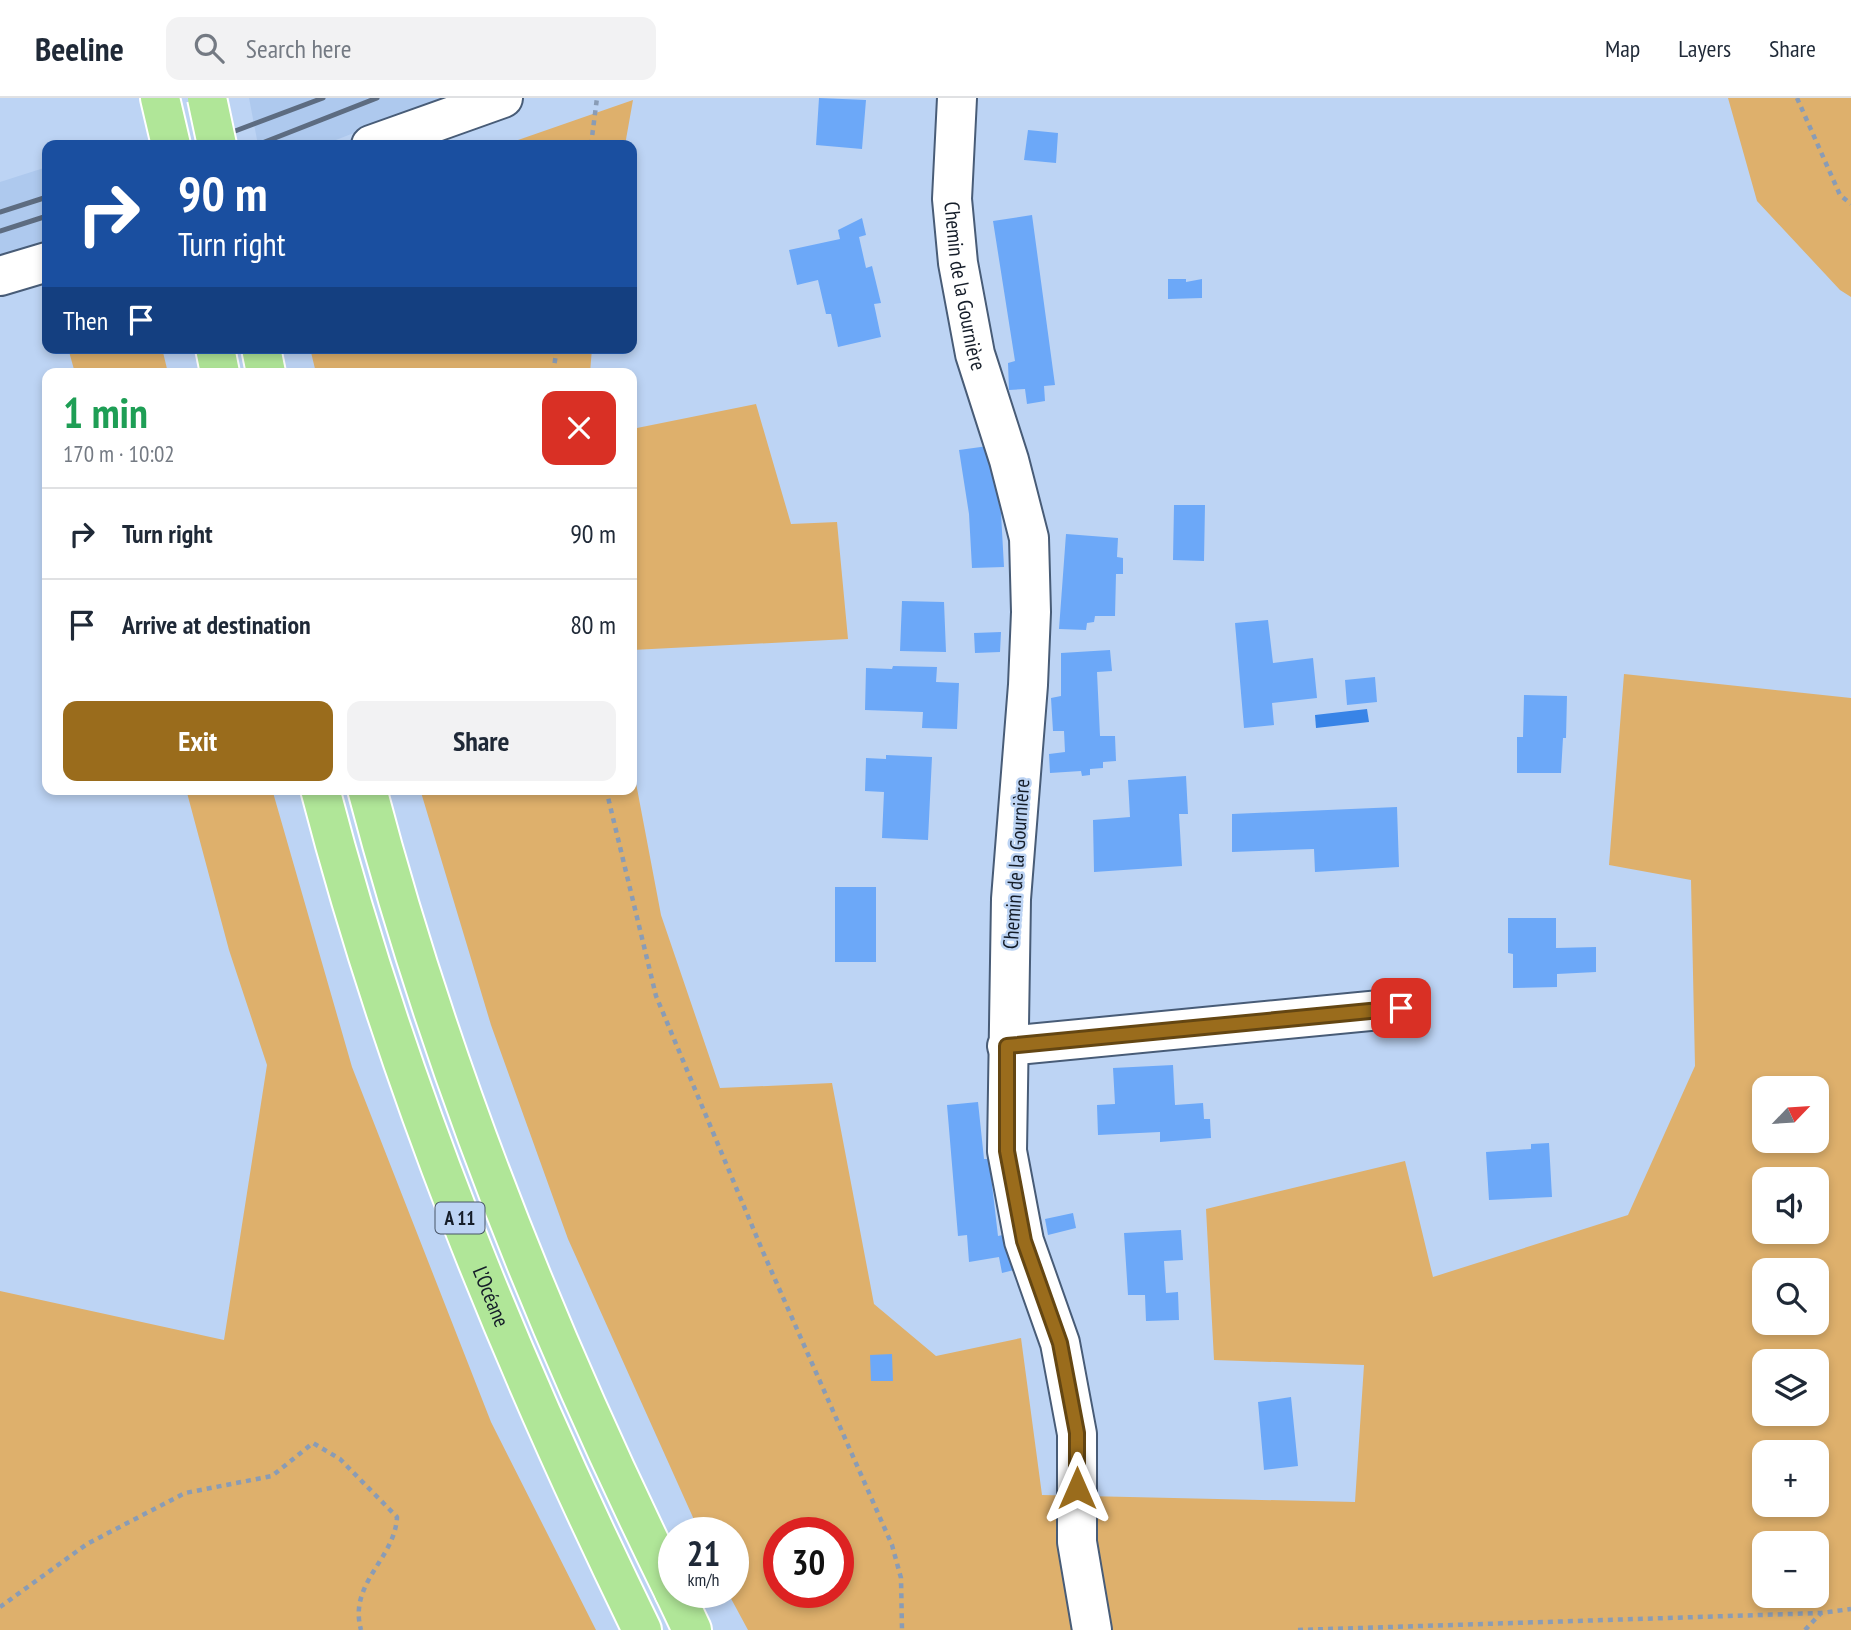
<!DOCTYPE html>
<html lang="en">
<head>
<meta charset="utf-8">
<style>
  :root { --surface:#fff; --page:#f2f2f3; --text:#1f2937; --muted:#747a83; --line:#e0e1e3; --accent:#9a6c1c }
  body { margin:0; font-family:"PT Sans Narrow",sans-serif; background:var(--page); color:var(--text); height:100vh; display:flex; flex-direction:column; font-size:26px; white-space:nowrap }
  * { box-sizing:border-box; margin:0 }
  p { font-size:23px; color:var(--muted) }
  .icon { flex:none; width:38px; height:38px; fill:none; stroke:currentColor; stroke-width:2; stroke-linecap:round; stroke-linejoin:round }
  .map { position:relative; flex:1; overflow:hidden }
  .details { position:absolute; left:42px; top:270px; width:595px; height:427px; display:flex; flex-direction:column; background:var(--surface); border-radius:14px; box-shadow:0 4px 10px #0003 }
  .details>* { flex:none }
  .banner { position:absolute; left:42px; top:42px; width:595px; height:214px; border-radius:14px; box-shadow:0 4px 10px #0003; background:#1a4fa0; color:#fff; overflow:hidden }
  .needle { width:46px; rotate:65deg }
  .tools { position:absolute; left:1752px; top:978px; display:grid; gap:14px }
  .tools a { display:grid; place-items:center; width:77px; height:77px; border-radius:14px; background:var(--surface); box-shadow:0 4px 10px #0003; font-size:35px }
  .speed { position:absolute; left:658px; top:1419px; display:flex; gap:14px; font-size:35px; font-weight:700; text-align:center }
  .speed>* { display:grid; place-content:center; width:91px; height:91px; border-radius:50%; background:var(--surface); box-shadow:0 4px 10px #0003; line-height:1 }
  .speed small { font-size:18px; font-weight:400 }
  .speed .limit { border:10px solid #d22; background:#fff; color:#111 }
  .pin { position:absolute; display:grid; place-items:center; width:60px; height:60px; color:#fff; margin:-30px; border-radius:14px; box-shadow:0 4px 10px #0006 }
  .me { position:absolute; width:77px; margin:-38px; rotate:0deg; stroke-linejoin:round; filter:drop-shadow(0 0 5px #0008) }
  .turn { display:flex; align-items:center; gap:24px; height:147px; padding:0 21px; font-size:32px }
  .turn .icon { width:91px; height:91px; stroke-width:2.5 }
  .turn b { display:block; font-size:49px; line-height:60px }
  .then { display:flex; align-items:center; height:66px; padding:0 21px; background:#0003; gap:14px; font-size:26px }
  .round { display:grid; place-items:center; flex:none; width:74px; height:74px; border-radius:14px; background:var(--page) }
  .headline { display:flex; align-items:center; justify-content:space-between; height:119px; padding:0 21px }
  h1 { font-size:42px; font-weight:600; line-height:52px; color:#1e9e55 }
  .action { display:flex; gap:14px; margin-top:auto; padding:14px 21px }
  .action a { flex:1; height:80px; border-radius:14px; background:var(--accent); color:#fff; font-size:28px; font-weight:600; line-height:80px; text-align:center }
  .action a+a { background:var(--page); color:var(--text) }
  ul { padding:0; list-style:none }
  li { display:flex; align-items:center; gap:21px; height:91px; padding:0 21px; border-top:2px solid var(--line) }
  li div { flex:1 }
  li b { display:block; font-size:26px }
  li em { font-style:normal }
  header { display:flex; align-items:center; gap:42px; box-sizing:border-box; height:98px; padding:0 35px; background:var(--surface); border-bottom:2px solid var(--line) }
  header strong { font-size:33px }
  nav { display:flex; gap:38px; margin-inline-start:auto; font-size:24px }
  .search { width:490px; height:63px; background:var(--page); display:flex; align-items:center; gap:18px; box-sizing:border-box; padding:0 24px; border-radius:14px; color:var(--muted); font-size:26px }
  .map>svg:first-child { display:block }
  .built { fill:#aec9ee }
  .green { fill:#deb06c; fill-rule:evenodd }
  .water { fill:#3884e7 }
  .building { fill:#6ca8f8 }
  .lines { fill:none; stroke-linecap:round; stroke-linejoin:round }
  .street-casing { stroke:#485c77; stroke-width:42 }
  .highway-casing { stroke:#fff; stroke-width:42 }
  .path { stroke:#899cb6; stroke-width:4.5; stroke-dasharray:5 5; stroke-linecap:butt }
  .street { stroke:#fff; stroke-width:38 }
  .highway { stroke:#b0e698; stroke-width:38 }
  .rail { stroke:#5d6c81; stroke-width:5 }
  .highway-bridge-casing { stroke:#fff; stroke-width:42; stroke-linecap:butt }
  .highway-bridge { stroke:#b0e698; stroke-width:38 }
  .route-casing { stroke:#644612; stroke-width:18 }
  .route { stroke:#9a6c1c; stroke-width:12 }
  .labels { text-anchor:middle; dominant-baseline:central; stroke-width:5; stroke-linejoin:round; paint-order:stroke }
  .shield { fill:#bdd4f4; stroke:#475466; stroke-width:2 }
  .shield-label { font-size:19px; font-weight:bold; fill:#151d29 }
  .street-label { font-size:21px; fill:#151d29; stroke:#bdd4f4 }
</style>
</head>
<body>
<header>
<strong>Beeline</strong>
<div class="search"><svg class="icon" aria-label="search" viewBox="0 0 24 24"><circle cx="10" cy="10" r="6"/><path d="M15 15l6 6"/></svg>Search here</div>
<nav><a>Map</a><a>Layers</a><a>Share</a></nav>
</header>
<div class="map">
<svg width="1851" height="1532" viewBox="0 0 1851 1532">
  <rect width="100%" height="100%" fill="#bdd4f4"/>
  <!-- built -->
  <path class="built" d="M249,0h195l-121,47h-65z
    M47,69v74l-47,15v-74z"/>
  <!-- green -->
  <path class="green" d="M1728,0h123v199l-11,-7 -83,-89z
    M633,2l-8,45h-121z
    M68,250h94l6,25h-93z
    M310,250h282l-2,25h-274z
    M756,306l35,120 46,-2 11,117 -216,11v-221z
    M1624,576l227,24v932h-1103l-20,-37 5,-1v-59h-33l-132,-294 -77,-214 -71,-236h212v-27l29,153 59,173 112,-5 42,221 62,52 85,-18 21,157 313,7 9,-137 -150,-5 -8,-151 199,-48 28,116 195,-62 67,-149 -4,-186 -82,-15zM1764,990h52v53h-52zM1764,1082h52v52h-52zM1764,1172h52v53h-52zM1764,1264h52v52h-52zM1764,1354h52v53h-52zM779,1435h59v59h-59zM1764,1446h52v52h-52z
    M186,691h86l80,278 139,355 105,208h-596v-339l224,49 43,-275 -38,-115z"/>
  <!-- water -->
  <path class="water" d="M1367,611l2,13 -53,6 -1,-13z"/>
  <!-- building -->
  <path class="building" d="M819,0l47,2 -4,49 -46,-4z
    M1028,32l30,3 -2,30 -32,-3z
    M1032,117l23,170 -11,1 1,15 -18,3 -2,-15 -16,1 -1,-27 7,-2 -22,-140z
    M862,120l4,17 -7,2 7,31 6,-2 9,37 -7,1 7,33 -43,10 -7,-33h-5l-8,-34 -21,5 -8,-35 51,-11 -2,-9z
    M1168,181h18v3l16,-3v19l-34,1z
    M988,348l13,67 3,54 -32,1 -3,-54 -10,-64z
    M1174,407h31l-1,56 -31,-1z
    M1066,436l52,4 -1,19 6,1v16h-7l-1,42h-20l-1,6 -7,1 -1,7 -27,-1z
    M902,503l42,1 2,50 -46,-1z
    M1268,522l5,43 40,-5 4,40 -45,5 2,22 -30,3 -9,-105z
    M1001,534l-1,20 -25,1 -1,-20z
    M1110,552l2,21 -15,1 3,64h15l1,25 -13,1v6l-13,1v6l-8,1 -1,-5 -31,2 -1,-19 16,-2 -1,-21h-11l-2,-33 10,-2v-43z
    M893,568l44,1 -1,15 23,1 -2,46 -35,-1 1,-16 -58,-2 1,-42 26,1z
    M1375,579l2,25 -30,3 -2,-25z
    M1524,597l43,1 -1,42h-3l-2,35h-44v-36h6z
    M886,657l46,2 -4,83 -46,-2 2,-46 -19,-1 1,-33 20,1z
    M1186,678l2,38h-9l3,52 -88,6 -1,-52 37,-3 -2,-37z
    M1397,709l2,60 -84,5 -1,-23 -82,3v-38z
    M835,789h41v75h-41z
    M1508,820h48v30l40,-1v25l-39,2v13l-44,1v-34l-5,-1z
    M1173,967l2,40 28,-2 1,16h6l1,19 -51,4v-10l-62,3 -1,-30 18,-1 -2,-36z
    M978,1004l6,57h5l9,77 14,-3 6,36 -16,4 -3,-16 -30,5 -2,-27 -9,1 -11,-131z
    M1549,1045l3,54 -63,3 -3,-48 45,-3v-5z
    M1073,1115l3,15 -28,7 -3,-16z
    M1181,1132l2,30 -19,1 2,32 12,-1 1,28 -33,1 -1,-26h-17l-4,-62z
    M892,1256l1,27h-22l-1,-26z
    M1291,1299l7,69 -34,4 -6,-68z"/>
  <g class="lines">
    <!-- street casing -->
    <g class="street-casing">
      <g id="street">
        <path id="s1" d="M957,0l-5,101 6,64 17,91 34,106 20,78 2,74 -3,73 -17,214 -4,252 17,90 36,102 17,91v108l15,88"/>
        <path d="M371,47l132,-47"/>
        <path d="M0,178l47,-14"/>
        <path d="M1007,948l394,-38"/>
      </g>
    </g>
    <!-- highway casing -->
    <g class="highway-casing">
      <g id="highway">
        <path d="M160,0l11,47"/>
        <path d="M215,250l5,25"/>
        <path d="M261,250l5,25"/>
        <path id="s2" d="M320,691c76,292 190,571 322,841"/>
        <path d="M367,691c73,278 180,546 307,803"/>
        <path d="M674,1494l18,38"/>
      </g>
    </g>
    <!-- path -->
    <path class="path" d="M1797,0l43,97 11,9
      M591,47l6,-47
      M553,275l4,-25
      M606,691l50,207 107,256 129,293 9,33 1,52
      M0,1509l87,-63 98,-51 87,-17 41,-33 27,16 57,58c-2,42 -49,66 -36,113
      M1298,1532l523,-17
      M1805,1532l16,-17 30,-4"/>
    <!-- street -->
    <use href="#street" class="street"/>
    <!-- highway -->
    <use href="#highway" class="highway"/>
    <!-- rail -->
    <path class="rail" d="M198,47l125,-47
      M257,47l120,-47
      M0,114l47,-15
      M0,133l47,-15"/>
    <!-- highway-bridge casing -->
    <g class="highway-bridge-casing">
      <path id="highway-bridge" d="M207,0l10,47"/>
    </g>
    <!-- highway-bridge -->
    <use href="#highway-bridge" class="highway-bridge"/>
  </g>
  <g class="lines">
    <!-- route casing -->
    <g class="route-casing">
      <path id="route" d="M1077,1390v-55l-17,-90 -36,-102 -17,-90v-105l394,-38"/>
    </g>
    <!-- route -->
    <use href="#route" class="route"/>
  </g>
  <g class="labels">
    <!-- shield labels -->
    <rect class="shield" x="435.5" y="1104.5" width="49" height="31" rx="5"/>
    <g class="shield-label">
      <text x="460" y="1120">A 11</text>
    </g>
    <!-- street labels -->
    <g class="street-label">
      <text stroke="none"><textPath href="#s1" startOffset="189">Chemin de la Gournière</textPath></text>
      <text transform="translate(1016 766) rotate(-86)">Chemin de la Gournière</text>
      <text stroke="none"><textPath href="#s2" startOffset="536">L’Océane</textPath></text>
    </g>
  </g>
</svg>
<div class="tools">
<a><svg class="needle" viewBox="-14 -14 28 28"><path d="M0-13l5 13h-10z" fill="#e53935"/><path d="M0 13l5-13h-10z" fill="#747a83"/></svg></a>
<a><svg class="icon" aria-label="sound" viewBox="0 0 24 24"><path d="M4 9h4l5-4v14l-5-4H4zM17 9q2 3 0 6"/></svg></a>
<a><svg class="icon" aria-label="search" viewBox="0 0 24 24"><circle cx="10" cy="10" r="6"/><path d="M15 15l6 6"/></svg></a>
<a><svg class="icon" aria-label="layers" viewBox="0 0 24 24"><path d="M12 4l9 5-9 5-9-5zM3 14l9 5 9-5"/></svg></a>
<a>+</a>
<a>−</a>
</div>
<div class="speed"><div>21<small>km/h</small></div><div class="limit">30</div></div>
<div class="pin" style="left:1401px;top:910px;background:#d93025"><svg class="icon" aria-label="arrive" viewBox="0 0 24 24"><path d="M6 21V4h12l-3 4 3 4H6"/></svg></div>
<svg class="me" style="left:1077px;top:1390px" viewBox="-20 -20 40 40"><path d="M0-17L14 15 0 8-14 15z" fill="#9a6c1c" stroke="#fff" stroke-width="4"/></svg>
<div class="banner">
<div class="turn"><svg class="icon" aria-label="right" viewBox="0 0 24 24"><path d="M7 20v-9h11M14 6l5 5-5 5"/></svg><div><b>90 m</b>Turn right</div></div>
<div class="then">Then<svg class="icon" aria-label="arrive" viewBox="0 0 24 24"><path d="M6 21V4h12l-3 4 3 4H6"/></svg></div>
</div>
<section class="details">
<div class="headline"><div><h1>1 min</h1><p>170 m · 10:02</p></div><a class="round" style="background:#d93025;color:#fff"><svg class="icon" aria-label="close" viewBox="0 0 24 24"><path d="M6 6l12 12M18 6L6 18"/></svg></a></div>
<ul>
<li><svg class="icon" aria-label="right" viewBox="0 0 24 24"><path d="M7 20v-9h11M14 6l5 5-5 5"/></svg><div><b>Turn right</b></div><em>90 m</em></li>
<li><svg class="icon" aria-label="arrive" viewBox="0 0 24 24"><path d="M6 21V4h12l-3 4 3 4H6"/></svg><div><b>Arrive at destination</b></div><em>80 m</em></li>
</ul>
<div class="action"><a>Exit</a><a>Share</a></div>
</section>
</div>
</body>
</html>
